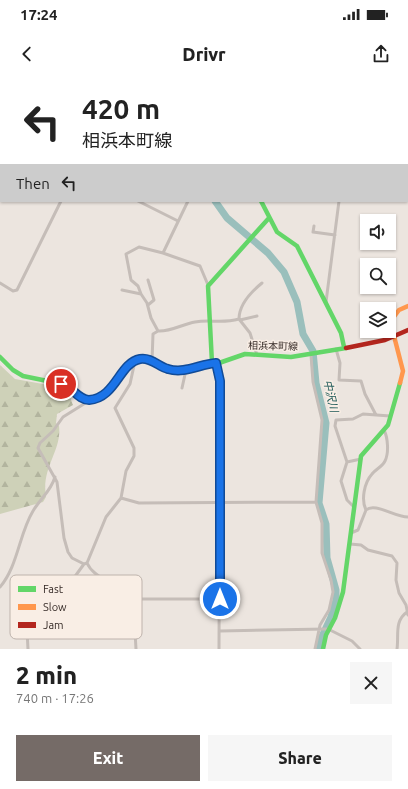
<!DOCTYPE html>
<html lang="en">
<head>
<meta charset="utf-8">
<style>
  :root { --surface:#fff; --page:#f6f6f6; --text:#222; --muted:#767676; --accent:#756b67 }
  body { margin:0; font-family:Ubuntu,"Noto Sans JP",sans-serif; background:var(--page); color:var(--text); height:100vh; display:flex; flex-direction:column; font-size:15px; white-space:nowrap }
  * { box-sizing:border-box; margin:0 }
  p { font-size:13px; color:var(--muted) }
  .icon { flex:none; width:22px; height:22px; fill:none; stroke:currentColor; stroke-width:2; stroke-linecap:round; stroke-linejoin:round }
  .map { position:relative; height:569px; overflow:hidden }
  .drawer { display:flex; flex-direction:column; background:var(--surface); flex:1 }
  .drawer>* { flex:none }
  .hud { position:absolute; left:0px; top:0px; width:408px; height:122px; box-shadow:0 1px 3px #0004; background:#fff; color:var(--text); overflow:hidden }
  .fabs { position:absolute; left:360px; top:134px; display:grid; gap:8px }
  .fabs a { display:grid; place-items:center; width:36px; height:36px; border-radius:0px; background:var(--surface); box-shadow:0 1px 3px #0004; font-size:20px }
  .pin { position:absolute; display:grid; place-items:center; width:34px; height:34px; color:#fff; margin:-17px; border:2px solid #fff; border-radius:50%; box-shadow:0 1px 4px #0007 }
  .me { position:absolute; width:44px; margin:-22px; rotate:0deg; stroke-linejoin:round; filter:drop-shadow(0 0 3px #0008) }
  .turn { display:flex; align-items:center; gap:14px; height:84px; padding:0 16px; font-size:18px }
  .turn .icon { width:52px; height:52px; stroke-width:2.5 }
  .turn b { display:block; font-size:28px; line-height:34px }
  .then { display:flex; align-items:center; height:38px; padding:0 16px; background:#0003; gap:8px; font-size:15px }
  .round { display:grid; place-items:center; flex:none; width:42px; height:42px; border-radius:0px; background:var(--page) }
  .overview { display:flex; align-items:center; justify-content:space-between; height:68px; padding:0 16px }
  h1 { font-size:24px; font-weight:800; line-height:30px }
  .action { display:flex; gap:8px; margin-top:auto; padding:8px 16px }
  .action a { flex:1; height:46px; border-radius:0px; background:var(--accent); color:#fff; font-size:16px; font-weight:800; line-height:46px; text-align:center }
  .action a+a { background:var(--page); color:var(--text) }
  .status { display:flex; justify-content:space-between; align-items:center; height:28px; padding:0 20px; background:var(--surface); direction:ltr }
  .status svg { height:11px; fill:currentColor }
  header { display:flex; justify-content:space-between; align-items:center; height:52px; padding:0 16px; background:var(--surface); font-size:18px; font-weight:800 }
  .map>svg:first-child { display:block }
  .forest { fill:url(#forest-firs) }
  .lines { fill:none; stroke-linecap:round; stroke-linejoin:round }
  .stream { stroke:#9abfbc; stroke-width:1 }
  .river { stroke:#9abfbc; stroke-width:7 }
  .street { stroke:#c5bdb8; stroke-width:3 }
  .fast { stroke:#63d668; stroke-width:4.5 }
  .slow { stroke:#ff974d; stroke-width:4.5 }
  .jam { stroke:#b3261e; stroke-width:4.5 }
  .route-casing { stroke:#114b97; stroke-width:10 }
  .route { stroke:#1a73e8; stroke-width:7 }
  .labels { text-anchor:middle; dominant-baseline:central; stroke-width:3; stroke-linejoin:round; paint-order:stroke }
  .street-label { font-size:10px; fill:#352a26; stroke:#f9eee5 }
  .water-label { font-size:11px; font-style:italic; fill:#1b5756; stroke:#f9eee5 }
  .key { fill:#f9eee5; stroke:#beb3ac; stroke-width:1 }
  .key-label { font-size:11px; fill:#352a26 }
</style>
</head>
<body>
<div class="status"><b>17:24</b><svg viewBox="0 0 49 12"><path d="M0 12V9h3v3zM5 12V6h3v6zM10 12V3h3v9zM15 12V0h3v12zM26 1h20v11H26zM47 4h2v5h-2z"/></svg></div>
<header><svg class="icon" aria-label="back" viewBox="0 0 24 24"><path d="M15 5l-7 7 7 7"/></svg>Drivr<svg class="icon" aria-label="share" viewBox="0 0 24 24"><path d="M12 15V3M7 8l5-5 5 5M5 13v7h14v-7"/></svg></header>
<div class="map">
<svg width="408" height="569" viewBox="0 0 408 569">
  <defs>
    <pattern id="forest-firs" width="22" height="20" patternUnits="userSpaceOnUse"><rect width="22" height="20" fill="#ced1b8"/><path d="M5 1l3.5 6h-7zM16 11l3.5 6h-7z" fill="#b2b49e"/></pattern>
  </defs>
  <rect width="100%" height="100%" fill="#ece5df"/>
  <!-- forest -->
  <path class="forest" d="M0,285l15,14 39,7 8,-8 8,3 -2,11 5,13 -16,9 -1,9 3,3c3,25 -18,41 -13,71l-3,5 -43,12z"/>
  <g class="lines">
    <!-- stream -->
    <path class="stream" d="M407,106h1"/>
    <!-- river -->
    <path class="river" d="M175,0l1,1
      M215,121l12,17 41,35 16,19 13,30 6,32 10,17 3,32 10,40 -7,80 7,21 1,34 9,32v10l-5,17 -12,26v6"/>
    <!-- street -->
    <path class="street" d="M382,0l7,1
      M125,1v-1
      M407,4h1
      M407,23h1
      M0,52h1
      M138,121l40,20
      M188,121l-25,52 37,13 8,19
      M314,146l-1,6 22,3
      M0,203l13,8 4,-1 44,-89
      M122,210l19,4 6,9 4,15 7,13
      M141,214l-3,-8 -7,-6 -5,-26 13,-7 24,6
      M326,222l13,-101
      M148,225l6,-5 -6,-20
      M239,239c0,-15 12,-27 23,-36
      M240,240l17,-4
      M336,269l4,14 -1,17 22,1 4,13 11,21
      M311,275l2,27 9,38 -6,82 6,21v30l9,27 2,12 -4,18 -9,15 -5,24
      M152,281l1,-27 5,-3c12,1 25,-7 37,-9 16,-3 26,2 44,-3l11,14 7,22
      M216,283l4,18 -1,268
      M182,308l4,-18
      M347,382l14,-3
      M121,418l18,5 177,-1
      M354,427l-7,-7 -6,-19 6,-19 -12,-36 1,-6 17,-1 10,-5 27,2
      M366,430c-5,-10 -2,-27 6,-36 4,-5 10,-7 13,-13 4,-8 3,-23 -1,-31
      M351,453l7,-3 8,-20c9,-8 28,7 42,7
      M350,464l11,1 7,5 24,6 5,7 -1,17 3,13 7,12 2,10
      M87,483l19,-46 15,-19 5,-27 8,-15v-8l-19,-40 15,-24 5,-23
      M87,483l-3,1 -12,-6 -4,-6 -4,-14 -7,-56 -19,-34 2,-5 13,-12 10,-14 24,-15 1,-2
      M87,483c4,9 13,14 21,19 24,19 27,38 28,67
      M0,507c18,-21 19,-53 33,-76 7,-12 18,-20 22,-34
      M86,545l42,-26h92
      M328,549l24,12 8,8
      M220,551l106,-2
      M28,569l-1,-19 4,-8 24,-18 29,-40
      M397,569c2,-13 -3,-28 10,-37"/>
    <!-- fast -->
    <path class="fast" d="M236,0v1
      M407,11h1
      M407,17h1
      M261,121l16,31 20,14 44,87 3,14
      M0,277l13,13 10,6 44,9 15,12 8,3 20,-11 19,-25 11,-5 12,2 18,9 11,1 38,-8 26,-9 46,3 55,-9
      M212,283l-4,-77 61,-68
      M323,569l3,-14 9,-17 8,-26 18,-136 27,-31 12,-42"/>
    <!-- slow -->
    <path class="slow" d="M292,0l6,1
      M333,0l7,1
      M400,303l3,-12 -9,-35 -1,-18 6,-8 9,-4"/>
    <!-- jam -->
    <path class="jam" d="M346,268l39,-8 23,-10"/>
  </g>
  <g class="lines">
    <!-- route casing -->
    <g class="route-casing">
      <path id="route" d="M61,304c11,2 17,16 28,16 27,-2 30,-37 51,-41 11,-2 19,8 28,10 17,5 32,-5 48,-6l4,18v218"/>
    </g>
    <!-- route -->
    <use href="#route" class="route"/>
  </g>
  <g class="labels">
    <!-- street labels -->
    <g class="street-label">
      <text transform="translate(273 266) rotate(1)">相浜本町線</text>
    </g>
    <!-- water labels -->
    <g class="water-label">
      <text transform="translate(331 316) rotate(77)">中沢川</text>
    </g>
  </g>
  <!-- legend -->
  <rect x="10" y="495" width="132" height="64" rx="6" class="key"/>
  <rect x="18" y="506" width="18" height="6" fill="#63d668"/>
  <rect x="18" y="524" width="18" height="6" fill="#ff974d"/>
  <rect x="18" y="542" width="18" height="6" fill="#b3261e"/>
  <g class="key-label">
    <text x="43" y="513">Fast</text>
    <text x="43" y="531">Slow</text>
    <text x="43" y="549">Jam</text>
  </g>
</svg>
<div class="fabs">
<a><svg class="icon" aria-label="sound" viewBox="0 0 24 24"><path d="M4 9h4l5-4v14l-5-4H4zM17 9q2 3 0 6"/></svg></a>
<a><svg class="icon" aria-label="search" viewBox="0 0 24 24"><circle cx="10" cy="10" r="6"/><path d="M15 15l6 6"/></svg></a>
<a><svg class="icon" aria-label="layers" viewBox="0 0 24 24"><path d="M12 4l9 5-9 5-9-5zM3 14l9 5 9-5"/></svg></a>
</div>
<div class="pin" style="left:61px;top:304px;background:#d93025"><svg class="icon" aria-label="arrive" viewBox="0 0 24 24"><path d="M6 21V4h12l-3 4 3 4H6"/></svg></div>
<svg class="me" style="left:220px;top:519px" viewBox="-20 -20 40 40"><circle r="17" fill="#1a73e8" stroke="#fff" stroke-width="3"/><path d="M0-11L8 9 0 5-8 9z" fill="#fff"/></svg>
<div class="hud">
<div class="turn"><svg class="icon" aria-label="left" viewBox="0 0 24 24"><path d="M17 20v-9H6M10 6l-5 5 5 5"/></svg><div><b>420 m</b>相浜本町線</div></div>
<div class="then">Then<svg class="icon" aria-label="left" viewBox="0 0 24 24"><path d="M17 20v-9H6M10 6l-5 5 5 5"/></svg></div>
</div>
</div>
<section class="drawer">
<div class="overview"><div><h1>2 min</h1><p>740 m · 17:26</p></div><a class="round"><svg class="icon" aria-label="close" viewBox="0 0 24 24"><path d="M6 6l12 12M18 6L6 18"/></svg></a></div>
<div class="action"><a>Exit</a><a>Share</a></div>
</section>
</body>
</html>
